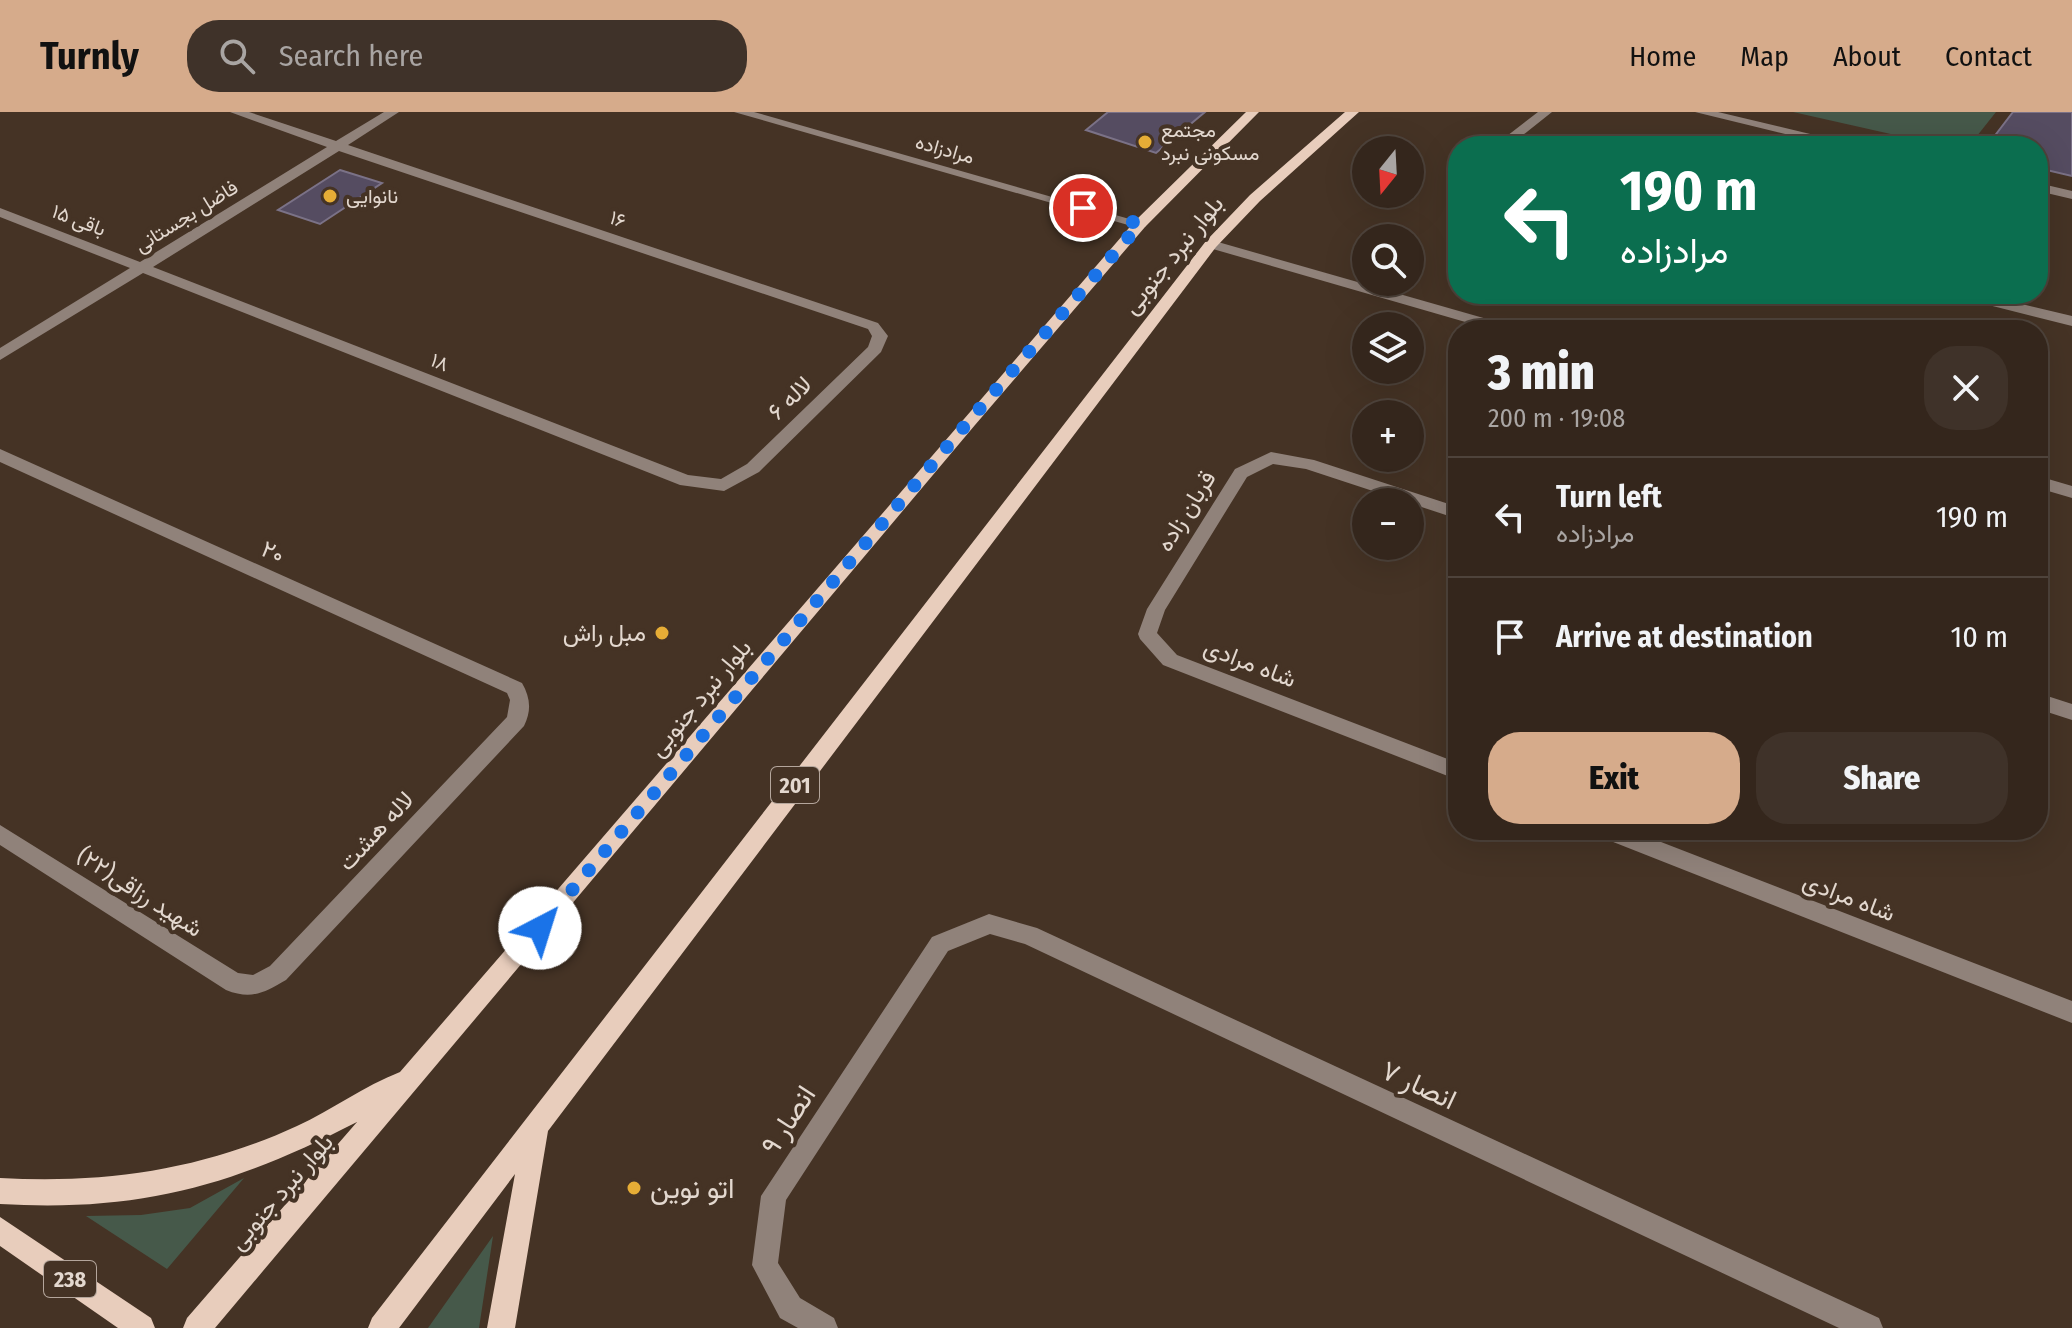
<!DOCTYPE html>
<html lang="en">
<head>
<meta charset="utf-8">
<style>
  :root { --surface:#34261c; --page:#3f3229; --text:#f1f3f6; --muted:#a9a5a3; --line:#4e433b; --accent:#d6ab8b }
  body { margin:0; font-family:"Fira Sans Condensed",Vazirmatn,sans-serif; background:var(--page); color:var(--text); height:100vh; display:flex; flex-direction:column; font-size:30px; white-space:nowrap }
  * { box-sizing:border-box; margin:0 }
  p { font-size:26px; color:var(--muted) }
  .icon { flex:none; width:44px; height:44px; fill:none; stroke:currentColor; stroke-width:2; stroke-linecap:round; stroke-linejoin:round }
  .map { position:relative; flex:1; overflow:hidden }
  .details { position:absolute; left:1448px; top:208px; width:600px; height:520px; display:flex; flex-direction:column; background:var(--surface); border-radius:32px; box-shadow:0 8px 32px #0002,0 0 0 2px var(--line) }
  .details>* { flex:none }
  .guide { position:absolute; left:1448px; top:24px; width:600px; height:168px; border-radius:32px; box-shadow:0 8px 32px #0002,0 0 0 2px var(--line); background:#0b6e4f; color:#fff; overflow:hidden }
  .needle { width:52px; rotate:198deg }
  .controls { position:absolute; left:1352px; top:24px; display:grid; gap:16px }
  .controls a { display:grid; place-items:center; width:72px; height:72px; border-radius:50%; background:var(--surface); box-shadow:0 8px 32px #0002,0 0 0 2px var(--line); font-size:40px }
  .pin { position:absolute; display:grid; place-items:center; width:68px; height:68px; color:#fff; margin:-34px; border:4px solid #fff; border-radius:50%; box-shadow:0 2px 8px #0007 }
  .me { position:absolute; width:88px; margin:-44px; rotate:40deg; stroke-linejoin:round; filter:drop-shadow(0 0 6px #0008) }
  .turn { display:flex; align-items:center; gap:28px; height:168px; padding:0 40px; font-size:36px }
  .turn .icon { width:104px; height:104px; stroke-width:2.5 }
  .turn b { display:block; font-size:56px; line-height:68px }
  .round { display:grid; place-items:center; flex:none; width:84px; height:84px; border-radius:32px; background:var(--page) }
  .summary { display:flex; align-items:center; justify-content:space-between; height:136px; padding:0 40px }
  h1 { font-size:48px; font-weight:800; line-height:60px }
  .button { display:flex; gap:16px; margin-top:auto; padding:16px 40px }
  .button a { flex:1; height:92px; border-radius:32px; background:var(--accent); color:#111; font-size:32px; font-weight:800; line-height:92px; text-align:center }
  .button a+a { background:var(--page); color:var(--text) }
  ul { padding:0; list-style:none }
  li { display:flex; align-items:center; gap:24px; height:120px; padding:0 40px; border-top:2px solid var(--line) }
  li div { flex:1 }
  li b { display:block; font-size:30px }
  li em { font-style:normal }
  header { display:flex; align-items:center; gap:48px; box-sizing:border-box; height:112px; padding:0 40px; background:var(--accent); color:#111 }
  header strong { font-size:38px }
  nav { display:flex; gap:44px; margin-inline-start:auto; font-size:28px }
  .search { width:560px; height:72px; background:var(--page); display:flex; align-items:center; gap:20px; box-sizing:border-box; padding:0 28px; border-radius:32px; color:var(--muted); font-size:30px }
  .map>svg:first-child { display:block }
  .green { fill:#46594a }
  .building { fill:#554c61; stroke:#7b7287; stroke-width:2 }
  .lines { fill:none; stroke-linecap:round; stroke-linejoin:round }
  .minor { fill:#90827a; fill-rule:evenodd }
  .major { fill:#e8cdbc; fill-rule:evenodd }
  .route { stroke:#1a73e8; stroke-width:14; stroke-dasharray:0 25.2 }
  .poi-dot { fill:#e6ad36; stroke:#453325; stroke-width:3 }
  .labels { text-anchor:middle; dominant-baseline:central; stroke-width:8; stroke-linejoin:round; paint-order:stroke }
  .far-poi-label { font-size:20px; fill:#e3d8cf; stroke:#453325; text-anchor:start }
  .far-street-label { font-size:20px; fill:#e3d8cf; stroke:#453325 }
  .shield { fill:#453325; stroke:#b4a69c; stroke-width:2 }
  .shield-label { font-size:22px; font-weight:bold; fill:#e3d8cf }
  .street-label { font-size:24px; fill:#e3d8cf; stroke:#453325 }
  .poi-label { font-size:24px; fill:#e3d8cf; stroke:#453325; text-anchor:end }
  .near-street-label { font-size:28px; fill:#e3d8cf; stroke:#453325 }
  .near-poi-label { font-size:28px; fill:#e3d8cf; stroke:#453325; text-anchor:start }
</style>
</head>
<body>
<header>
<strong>Turnly</strong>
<div class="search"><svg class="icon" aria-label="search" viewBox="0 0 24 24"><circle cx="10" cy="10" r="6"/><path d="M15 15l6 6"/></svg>Search here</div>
<nav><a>Home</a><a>Map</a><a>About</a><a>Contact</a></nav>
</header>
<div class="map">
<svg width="2072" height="1216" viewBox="0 0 2072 1216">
  <rect width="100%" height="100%" fill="#453325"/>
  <!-- green -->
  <path class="green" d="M1793,0h203l-27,34h-25z
    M244,1066l-77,91 -81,-53 55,-1 49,-7z
    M493,1124l-14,92h-51z"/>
  <!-- building -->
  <path class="building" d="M1108,0h97l-49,41 -70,-23z
    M2013,0h59v64l-34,-8v-22h-51z
    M340,58l42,13 -62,41 -42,-14z"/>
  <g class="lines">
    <!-- minor -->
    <path class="minor" d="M230,0h19l87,29 48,-29h15l-51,33 530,178 10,13 -7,16 -122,120 -35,19 -44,-6 -537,-212 -143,87v-12l130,-80 -130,-51v-9l140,54 187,-115zM339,39l529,178 4,7 -4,11 -121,117 -26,15 -33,-4 -535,-208z
      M734,0h20l393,112 -2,3h-10z
      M1538,0h14l-43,34h-15z
      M1695,0h23l142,34h-25z
      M2038,71l34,8v8l-34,-8z
      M1211,128l304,87 3,3h-25l-287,-83 -2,-3z
      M1955,182h25l92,22v10l-115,-29z
      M0,337l522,234c8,14 10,27 2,43l-238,254c-22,13 -35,20 -60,10l-226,-145v-20l238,148 15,2 17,-9 237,-249 3,-17 -3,-7 -507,-231z
      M1271,340l43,8 144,47v12l-152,-50 -33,-5 -26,13 -82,133 -8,23 20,22 281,108v17l-295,-115 -23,-26 -2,-5 9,-25 88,-140z
      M2038,364l34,10v12l-34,-10z
      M2038,581l34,11v16l-34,-11z
      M1595,718h35l442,171v22l-474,-187z
      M989,802l48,14 842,390 4,10h-44l-814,-384 -35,-10 -42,17 -162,249 -8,63 22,35 34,20 4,10h-40l-18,-10 -28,-53 9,-69 171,-259z"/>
    <!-- major -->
    <path class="major" d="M1246,0h13l-114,115 -170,198 -760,903h-32l4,-10 170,-196c-125,64 -216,90 -357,82v-26c104,6 202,-8 297,-52 35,-16 67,-40 103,-54l735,-851z
      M1345,0h14l-99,89 -44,46 -668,884 -33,197h-28l28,-154 -116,154h-31l4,-10 834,-1077 44,-46z
      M0,1105l151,101 4,10h-37l-118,-82z"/>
  </g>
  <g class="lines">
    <!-- route -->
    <path class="route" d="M540,816l429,-507 171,-197 -57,-16"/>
  </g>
  <!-- markers -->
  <g class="poi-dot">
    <circle cx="1145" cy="30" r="8"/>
    <circle cx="330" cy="84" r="8"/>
    <circle cx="662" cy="521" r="8"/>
    <circle cx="634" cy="1076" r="8"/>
  </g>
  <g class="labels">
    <!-- far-poi labels -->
    <g class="far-poi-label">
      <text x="1161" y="18">مجتمع<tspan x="1161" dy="23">مسکونی نبرد</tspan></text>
      <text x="346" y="84">نانوایی</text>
    </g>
    <!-- far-street labels -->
    <g class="far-street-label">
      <text transform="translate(945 37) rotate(16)">مرادزاده</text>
      <text transform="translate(186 104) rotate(-32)">فاضل بجستانی</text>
      <text transform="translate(618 107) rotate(19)">۱۶</text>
      <text transform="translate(79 108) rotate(21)">باقی ۱۵</text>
      <text transform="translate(440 250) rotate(22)">۱۸</text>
    </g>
    <!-- shield labels -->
    <g class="shield">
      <rect x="771" y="655" width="48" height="36" rx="6"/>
      <rect x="44" y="1149" width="52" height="36" rx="6"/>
    </g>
    <g class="shield-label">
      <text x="795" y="673">201</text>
      <text x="70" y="1167">238</text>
    </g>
    <!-- street labels -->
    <g class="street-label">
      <text transform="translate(1173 143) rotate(-51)">بلوار نبرد جنوبی</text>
      <text transform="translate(790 286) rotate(-44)">لاله ۶</text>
      <text transform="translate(1186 399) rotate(-58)">قربان زاده</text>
      <text transform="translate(273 440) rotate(24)">۲۰</text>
      <text transform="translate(1250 551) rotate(21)">شاه مرادی</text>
      <text transform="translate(700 586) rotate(-50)">بلوار نبرد جنوبی</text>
      <text transform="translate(376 719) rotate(-47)">لاله هشت</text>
      <text transform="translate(140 780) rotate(33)">شهید رزاقی(۲۲)</text>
      <text transform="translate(1849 785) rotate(21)">شاه مرادی</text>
      <text transform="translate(281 1080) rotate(-49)">بلوار نبرد جنوبی</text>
    </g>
    <!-- poi labels -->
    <g class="poi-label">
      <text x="646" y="521">مبل راش</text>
    </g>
    <!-- near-street labels -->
    <g class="near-street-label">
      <text transform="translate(1419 973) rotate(25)">انصار ۷</text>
      <text transform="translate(788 1008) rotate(-57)">انصار ۹</text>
    </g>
    <!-- near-poi labels -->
    <g class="near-poi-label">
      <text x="650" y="1076">اتو نوین</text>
    </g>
  </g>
</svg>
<div class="controls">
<a><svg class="needle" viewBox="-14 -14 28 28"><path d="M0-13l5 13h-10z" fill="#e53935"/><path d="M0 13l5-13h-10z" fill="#a9a5a3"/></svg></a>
<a><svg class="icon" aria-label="search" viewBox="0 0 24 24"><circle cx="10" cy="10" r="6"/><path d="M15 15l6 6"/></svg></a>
<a><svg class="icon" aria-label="layers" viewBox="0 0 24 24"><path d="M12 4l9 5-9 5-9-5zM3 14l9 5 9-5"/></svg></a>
<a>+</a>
<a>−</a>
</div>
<div class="pin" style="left:1083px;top:96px;background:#d93025"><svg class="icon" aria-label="arrive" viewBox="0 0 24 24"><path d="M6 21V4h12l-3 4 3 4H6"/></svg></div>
<svg class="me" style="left:540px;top:816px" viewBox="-20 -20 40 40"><circle r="19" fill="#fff"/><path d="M0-13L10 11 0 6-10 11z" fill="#1a73e8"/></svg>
<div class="guide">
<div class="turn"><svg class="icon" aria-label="left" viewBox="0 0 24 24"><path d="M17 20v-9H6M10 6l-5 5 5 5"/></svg><div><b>190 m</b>مرادزاده</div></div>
</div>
<section class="details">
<div class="summary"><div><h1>3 min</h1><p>200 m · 19:08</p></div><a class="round"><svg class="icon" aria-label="close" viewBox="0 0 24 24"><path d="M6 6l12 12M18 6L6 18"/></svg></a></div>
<ul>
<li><svg class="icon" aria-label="left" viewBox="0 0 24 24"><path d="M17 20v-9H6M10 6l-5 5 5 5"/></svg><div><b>Turn left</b><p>مرادزاده</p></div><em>190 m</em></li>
<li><svg class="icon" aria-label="arrive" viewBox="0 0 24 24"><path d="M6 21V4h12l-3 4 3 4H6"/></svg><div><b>Arrive at destination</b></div><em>10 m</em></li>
</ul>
<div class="button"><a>Exit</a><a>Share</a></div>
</section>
</div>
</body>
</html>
